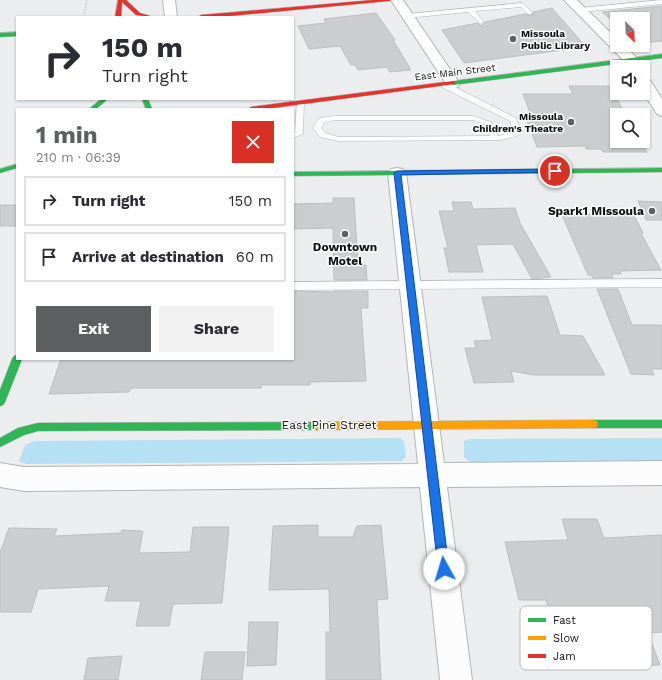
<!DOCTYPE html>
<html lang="en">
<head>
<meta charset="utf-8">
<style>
  :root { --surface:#fff; --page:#f2f2f3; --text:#2b2b33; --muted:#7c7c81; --line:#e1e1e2; --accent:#5d5f60 }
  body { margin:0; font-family:"Work Sans",sans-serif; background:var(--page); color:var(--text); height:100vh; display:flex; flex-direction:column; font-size:15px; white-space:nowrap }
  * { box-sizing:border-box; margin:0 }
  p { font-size:13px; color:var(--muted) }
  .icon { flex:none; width:22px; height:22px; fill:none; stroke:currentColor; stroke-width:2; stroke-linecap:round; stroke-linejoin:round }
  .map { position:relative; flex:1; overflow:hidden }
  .details { position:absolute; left:16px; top:108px; width:278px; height:252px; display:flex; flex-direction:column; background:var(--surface); border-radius:0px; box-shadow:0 1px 3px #0004 }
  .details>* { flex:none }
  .banner { position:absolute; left:16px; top:16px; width:278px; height:84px; border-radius:0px; box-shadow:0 1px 3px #0004; background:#fff; color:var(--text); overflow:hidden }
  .needle { width:26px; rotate:156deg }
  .buttons { position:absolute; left:610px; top:12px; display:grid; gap:8px }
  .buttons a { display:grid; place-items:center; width:40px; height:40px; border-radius:0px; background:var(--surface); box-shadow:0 1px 3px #0004; font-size:20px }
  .pin { position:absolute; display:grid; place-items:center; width:34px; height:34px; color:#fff; margin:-17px; border:2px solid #fff; border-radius:50%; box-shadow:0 1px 4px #0007 }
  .me { position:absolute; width:44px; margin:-22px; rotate:354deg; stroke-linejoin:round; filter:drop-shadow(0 0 3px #0008) }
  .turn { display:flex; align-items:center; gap:14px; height:84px; padding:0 20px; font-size:18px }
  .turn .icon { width:52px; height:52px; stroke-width:2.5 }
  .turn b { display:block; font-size:28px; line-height:34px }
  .round { display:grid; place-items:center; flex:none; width:42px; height:42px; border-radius:0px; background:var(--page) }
  .overview { display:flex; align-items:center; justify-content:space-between; height:68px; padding:0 20px }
  h1 { font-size:24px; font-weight:700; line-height:30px; color:var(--accent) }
  .primary-button { display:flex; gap:8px; margin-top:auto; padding:8px 20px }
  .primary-button a { flex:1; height:46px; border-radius:0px; background:var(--accent); color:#fff; font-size:16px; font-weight:700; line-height:46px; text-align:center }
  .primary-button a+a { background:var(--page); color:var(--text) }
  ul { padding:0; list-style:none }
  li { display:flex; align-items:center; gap:12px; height:50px; margin:0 8px 6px; padding:0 12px; border:2px solid var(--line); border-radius:0px }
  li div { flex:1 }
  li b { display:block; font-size:15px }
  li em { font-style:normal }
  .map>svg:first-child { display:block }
  .green { fill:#b6e0f3 }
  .building { fill:#cbcdcf; stroke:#bcbebf }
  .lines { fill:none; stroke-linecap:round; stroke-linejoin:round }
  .lane-casing { stroke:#b3b5b6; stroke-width:1 }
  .street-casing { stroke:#b3b5b6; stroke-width:2 }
  .fast-casing { stroke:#b3b5b6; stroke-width:1 }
  .slow-casing { stroke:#b3b5b6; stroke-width:1 }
  .jam-casing { stroke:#b3b5b6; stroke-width:1 }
  .path { stroke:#cececf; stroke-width:1.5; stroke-dasharray:2 1; stroke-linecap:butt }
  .lane { fill:#fcfcfd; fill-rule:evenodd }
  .street { fill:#fcfcfd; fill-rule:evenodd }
  .fast { fill:#30b455; fill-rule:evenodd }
  .slow { fill:#ff9f0a; fill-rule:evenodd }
  .jam { fill:#e5322d; fill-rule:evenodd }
  .route { fill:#1a73e8; stroke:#114b97 }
  .poi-dot { fill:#5d5f60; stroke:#fff; stroke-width:1.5 }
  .labels { text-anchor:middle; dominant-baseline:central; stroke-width:3; stroke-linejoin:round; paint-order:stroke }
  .far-poi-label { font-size:10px; font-weight:bold; fill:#111213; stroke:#fff; text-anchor:start }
  .far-street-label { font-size:10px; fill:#111213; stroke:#fff }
  .poi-label { font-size:12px; font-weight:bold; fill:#111213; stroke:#fff; text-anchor:end }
  .street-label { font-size:12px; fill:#111213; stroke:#fff }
  .key { fill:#fff; stroke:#b8b8b8; stroke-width:1 }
  .key-label { font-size:11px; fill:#111213 }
</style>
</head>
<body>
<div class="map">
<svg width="662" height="680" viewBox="0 0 662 680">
  <rect width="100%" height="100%" fill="#ebedef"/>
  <!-- green -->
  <path class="green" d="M400,438l4,3 2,16 -4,4h-4l-372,3 -7,-3 6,-16 9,-4z
    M662,438v23l-191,2 -7,-6v-16l5,-2z"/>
  <!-- building -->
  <path class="building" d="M662,6v35l-19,2v-24h-26v6l-15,-13z
    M552,8l34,39 -122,16 -22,-33 36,-7 3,3 4,-4 40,-8 7,2 1,-4z
    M376,13l19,27h-2l18,30 -21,2 -3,-5 -29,3 -3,-5h-4l-11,-19 -31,3 -11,-23 28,-3 -2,-4z
    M569,86h40l17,29h-9v26h24l6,11h-44l-2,-3h-15l-1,-3 -48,1 -11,-29h6l-9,-24h50z
    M333,198h21l4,67h8l1,15h-33l-1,-52 -40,1v-25l40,-1z
    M638,201l24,1v18h-16z
    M452,202h19l2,7 42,-1 5,15 31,54 -19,2 -19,-35 -37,1 7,27h-34l-5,-24h4l-9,-37h15z
    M0,205h17v21h-17z
    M601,209h30l12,24h-2l20,37 -41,1 1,3h-9l1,4h-20l-2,-3h-3l-26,-60 41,-1z
    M597,289h21l14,36h30v44h-11l3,6 -23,-1z
    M293,291l41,1v-1h34v17h-7l5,73 -56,1v3h-49v3h-130l-2,4 -80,2 12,-35h232z
    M547,296l13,39 23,1 22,39h-71l-23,-4 3,11 -40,1 -9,-35h11l-2,-7 18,-1 -10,-43z
    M562,519h35l7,19 58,-3v97l-14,1 12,32 -36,1 -13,-42 -58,3 -7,-27h-27l-14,-58 63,-2z
    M318,525v12h35l4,-11 24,-1 7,74 -11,1 4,80h-55v-48h4l-1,-43 -60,1 4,-64z
    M193,527h36l-7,76 -49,1 -4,22h-33l5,-25h-36l4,-15 -71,3 -7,23h-31v-59l9,-25 48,1 -3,7 67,-3 1,-3 21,1 -4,22 51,-1z
    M249,622h29l-2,43 -29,1z
    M205,652h40l-3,28h-41z
    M122,656l-4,24h-34l4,-22z"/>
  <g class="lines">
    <!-- lane casing -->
    <g class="lane-casing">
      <path id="lane" d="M662,0v4l-81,8 -3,-2 3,-2z
        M522,3l10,9v2h-4l-7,-7 -46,4 9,11 -3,2 -13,-12 -61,6 -3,-2 3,-2z
        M441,83h6l69,35 5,12 -4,6 -16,4 -163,1 -18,-4 -7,-9 6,-10 16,-2h138l18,6 7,14 13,-4 2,-2 -3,-9 -69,-34zM335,120h138l13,5 4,11 -152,1 -12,-4 -5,-5 4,-6z
        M297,101h6l1,2 -1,31 -10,4v-5h2z
        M662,279v8l-369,3v-8z"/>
    </g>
    <!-- street casing -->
    <g class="street-casing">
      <path id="street" d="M163,0h12l2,17h-12z
        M391,0h12l57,84 -2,3 -5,1 -5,-1z
        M564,0h13l40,39v6h6l13,12 6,10h-14l-3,-5z
        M643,76l5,1 14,22v17l-5,-2 -14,-22z
        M397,168l6,1 3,4 38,290 218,-2v24l-215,2 25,193h-32l-20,-193 -396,4 -24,-4v-24l24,4 394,-3 -30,-291 3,-4z"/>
    </g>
    <!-- fast casing -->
    <g class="fast-casing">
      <path id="fast" d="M17,32v4l-17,1v-4z
        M662,54v4l-209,27 -3,-2 3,-2z
        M101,99h7l-12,10h-7z
        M142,99h6l4,10h-6z
        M17,164v4l-17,5v-4z
        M662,168v4l-369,4v-4z
        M17,355v4h5l-17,43 -2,3 -3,1v-16l12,-31 2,-3z
        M593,420h69v8h-69l-4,-1 -1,-3 1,-3z
        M318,422l4,1 1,3 -1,3 -4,1 -280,1 -14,4 -24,12v-9l18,-10 20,-5z"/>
    </g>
    <!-- slow casing -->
    <g class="slow-casing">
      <path id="slow" d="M593,420l4,1 1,3 -1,3 -4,1 -275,2 -4,-1 -1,-3 1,-3 4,-1z"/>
    </g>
    <!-- jam casing -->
    <g class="jam-casing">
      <path id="jam" d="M118,0h8l14,13 13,4 -17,-2 -14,-13 -1,15h-6z
        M373,0h18l-2,1 -171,16h-20l3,-2z
        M453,81l2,1v2l-190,25h-17l3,-2z"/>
    </g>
    <!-- path -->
    <path class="path" d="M84,17l3,-17"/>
    <!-- lane -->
    <use href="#lane" class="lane"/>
    <!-- street -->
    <use href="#street" class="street"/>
    <!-- fast -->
    <use href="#fast" class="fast"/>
    <!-- slow -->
    <use href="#slow" class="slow"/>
    <!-- jam -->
    <use href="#jam" class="jam"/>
  </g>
  <!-- route -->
  <path class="route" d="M555,169h2v3l-156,3 48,394 -1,4 -4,2 -5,-2 -1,-4 -44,-396 3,-2z"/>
  <!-- markers -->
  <g class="poi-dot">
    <circle cx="513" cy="39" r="4"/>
    <circle cx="571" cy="122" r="4"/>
    <circle cx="652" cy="211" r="4"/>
    <circle cx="345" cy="234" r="4"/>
  </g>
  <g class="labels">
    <!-- far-poi labels -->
    <g class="far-poi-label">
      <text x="521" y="33">Missoula<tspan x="521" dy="12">Public Library</tspan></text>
      <text x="563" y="116" text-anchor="end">Missoula<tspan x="563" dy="12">Children's Theatre</tspan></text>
    </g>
    <!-- far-street labels -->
    <g class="far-street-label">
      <text transform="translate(455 72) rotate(-7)">East Main Street</text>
    </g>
    <!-- poi labels -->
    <g class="poi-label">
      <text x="644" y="211">Spark1 Missoula</text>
      <text x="345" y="247" text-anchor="middle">Downtown<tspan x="345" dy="14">Motel</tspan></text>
    </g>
    <!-- street labels -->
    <g class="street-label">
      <text x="329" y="425">East Pine Street</text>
    </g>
  </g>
  <!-- legend -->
  <rect x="520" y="606" width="132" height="64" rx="6" class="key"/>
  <rect x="528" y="618" width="18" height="4" fill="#30b455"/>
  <rect x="528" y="636" width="18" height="4" fill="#ff9f0a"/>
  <rect x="528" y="654" width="18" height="4" fill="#e5322d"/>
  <g class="key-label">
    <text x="553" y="624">Fast</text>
    <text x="553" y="642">Slow</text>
    <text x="553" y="660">Jam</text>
  </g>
</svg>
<div class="buttons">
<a><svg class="needle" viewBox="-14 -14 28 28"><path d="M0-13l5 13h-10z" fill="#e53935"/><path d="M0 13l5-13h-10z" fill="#7c7c81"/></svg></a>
<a><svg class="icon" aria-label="sound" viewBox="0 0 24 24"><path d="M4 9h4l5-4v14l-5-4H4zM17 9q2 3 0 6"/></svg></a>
<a><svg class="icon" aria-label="search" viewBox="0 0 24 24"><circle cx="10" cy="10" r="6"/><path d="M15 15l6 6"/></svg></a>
</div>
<div class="pin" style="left:555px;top:171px;background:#d93025"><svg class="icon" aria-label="arrive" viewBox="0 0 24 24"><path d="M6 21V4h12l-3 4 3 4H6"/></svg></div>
<svg class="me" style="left:444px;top:569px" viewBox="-20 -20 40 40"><circle r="19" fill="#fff"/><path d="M0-13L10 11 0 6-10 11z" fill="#1a73e8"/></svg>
<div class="banner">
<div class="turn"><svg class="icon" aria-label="right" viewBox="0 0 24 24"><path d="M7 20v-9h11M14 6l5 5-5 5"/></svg><div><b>150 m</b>Turn right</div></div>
</div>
<section class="details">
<div class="overview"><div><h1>1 min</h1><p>210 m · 06:39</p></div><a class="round" style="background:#d93025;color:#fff"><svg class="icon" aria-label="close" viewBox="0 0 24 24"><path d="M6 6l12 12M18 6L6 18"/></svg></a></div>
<ul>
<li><svg class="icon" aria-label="right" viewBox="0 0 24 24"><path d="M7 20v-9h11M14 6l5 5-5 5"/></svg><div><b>Turn right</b></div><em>150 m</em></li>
<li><svg class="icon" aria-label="arrive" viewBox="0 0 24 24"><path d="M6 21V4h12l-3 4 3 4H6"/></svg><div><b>Arrive at destination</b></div><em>60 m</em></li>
</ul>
<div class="primary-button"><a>Exit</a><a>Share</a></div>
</section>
</div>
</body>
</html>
